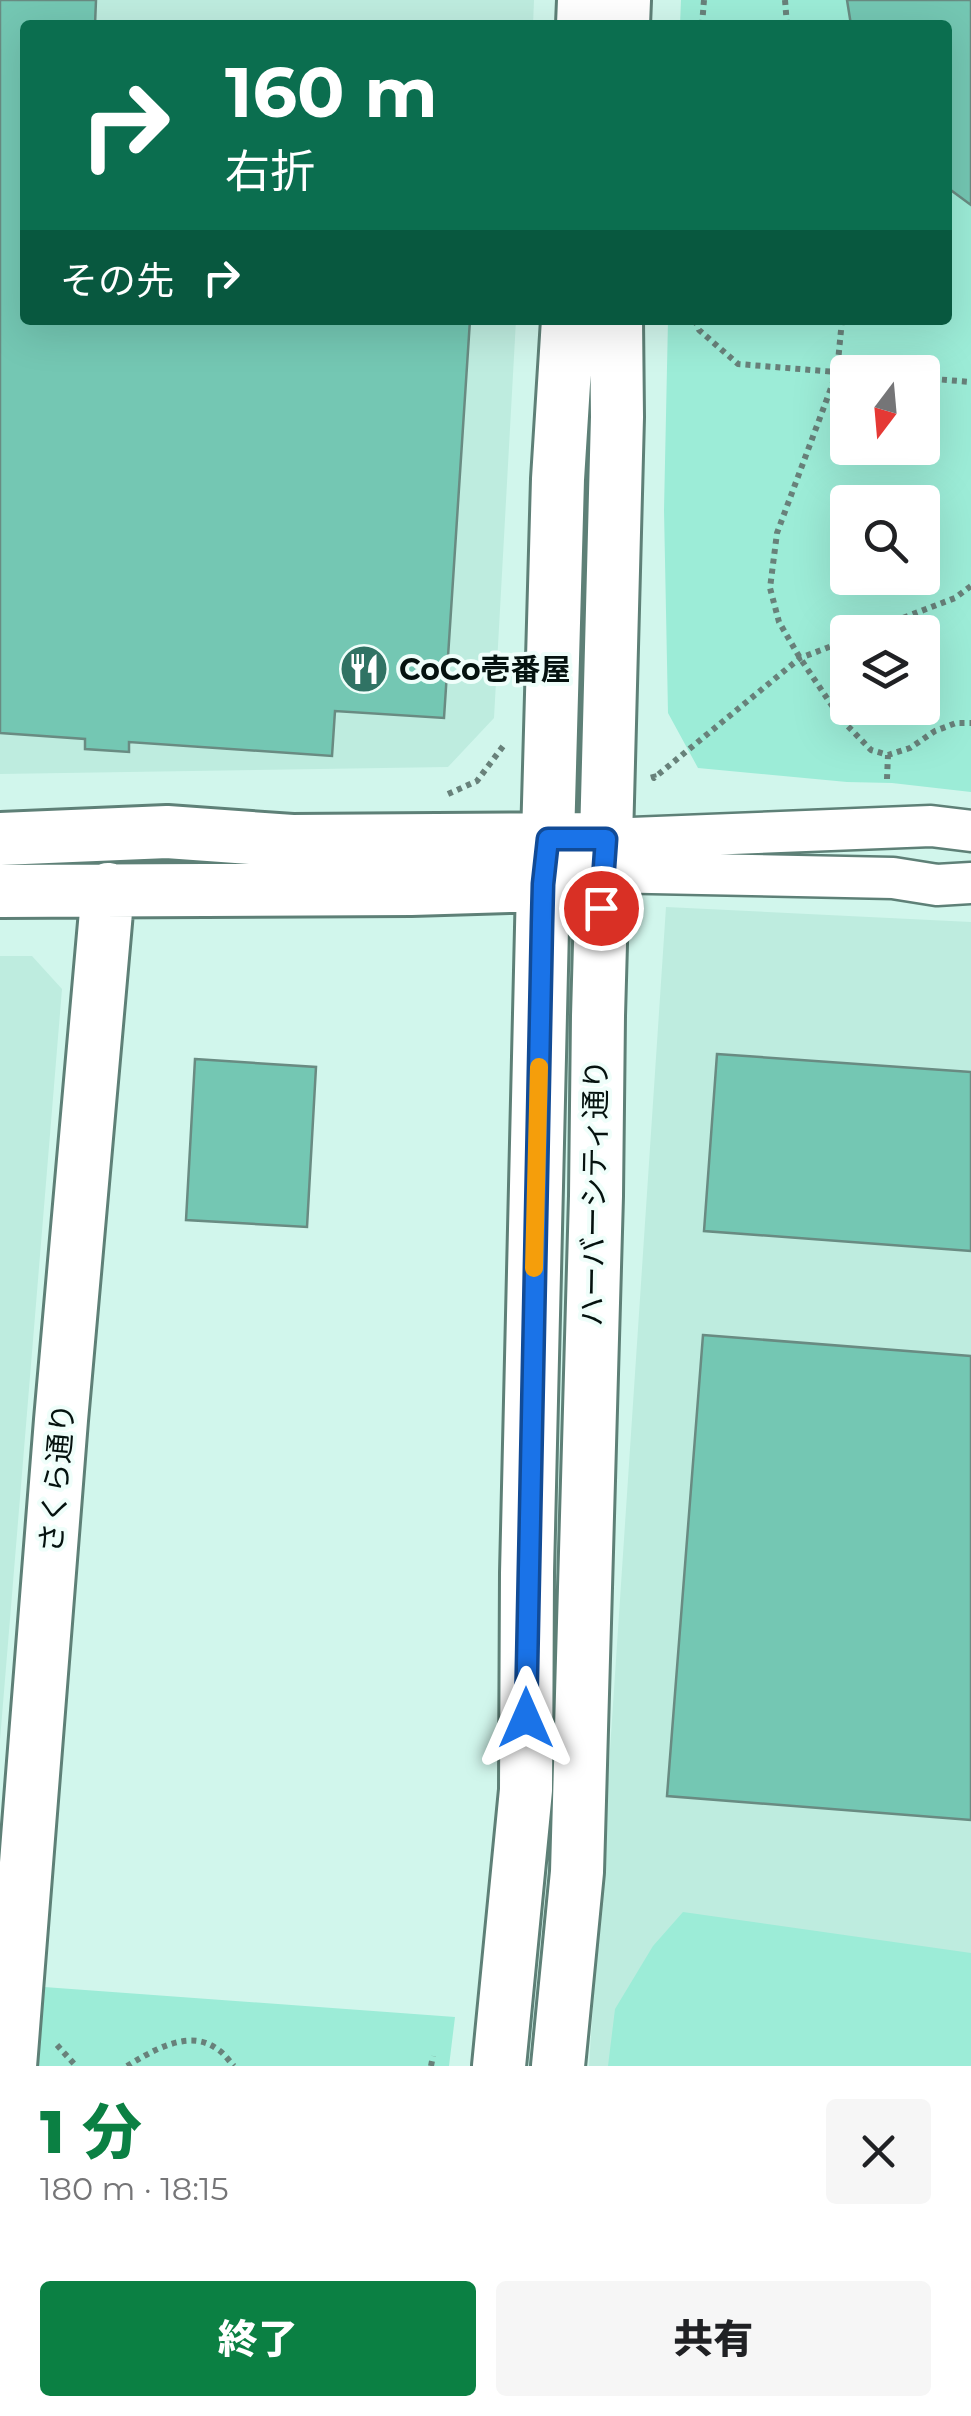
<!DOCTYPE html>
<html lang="ja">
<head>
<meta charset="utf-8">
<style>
  :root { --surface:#fff; --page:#f6f6f6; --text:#202124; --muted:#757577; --accent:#0b8043 }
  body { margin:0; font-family:Montserrat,"Noto Sans JP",sans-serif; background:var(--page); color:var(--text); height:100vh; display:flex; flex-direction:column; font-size:38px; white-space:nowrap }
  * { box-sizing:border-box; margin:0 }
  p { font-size:32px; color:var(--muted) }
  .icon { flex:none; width:55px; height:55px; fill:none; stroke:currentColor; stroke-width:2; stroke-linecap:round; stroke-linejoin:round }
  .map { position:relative; height:2066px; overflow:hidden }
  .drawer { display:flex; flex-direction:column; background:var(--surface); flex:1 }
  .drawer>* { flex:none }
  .banner { position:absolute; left:20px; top:20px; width:932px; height:305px; border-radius:10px; box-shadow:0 10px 40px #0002; background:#0b6e4f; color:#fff; overflow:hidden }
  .needle { width:65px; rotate:196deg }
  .controls { position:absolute; left:830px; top:355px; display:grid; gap:20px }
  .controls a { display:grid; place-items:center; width:110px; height:110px; border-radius:10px; background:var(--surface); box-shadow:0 10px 40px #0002; font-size:50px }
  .pin { position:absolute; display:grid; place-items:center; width:85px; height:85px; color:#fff; margin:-42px; border:5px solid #fff; border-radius:50%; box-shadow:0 2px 10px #0007 }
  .me { position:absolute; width:110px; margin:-55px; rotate:0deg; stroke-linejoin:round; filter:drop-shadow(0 0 8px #0008) }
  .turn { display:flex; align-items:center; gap:35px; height:210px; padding:0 40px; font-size:45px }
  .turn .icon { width:130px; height:130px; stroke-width:2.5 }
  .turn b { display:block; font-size:70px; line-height:85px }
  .then { display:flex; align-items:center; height:95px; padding:0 40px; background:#0003; gap:20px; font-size:38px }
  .round { display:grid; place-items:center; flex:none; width:105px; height:105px; border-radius:10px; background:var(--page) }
  .headline { display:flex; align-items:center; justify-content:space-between; height:170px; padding:0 40px }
  h1 { font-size:60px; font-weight:800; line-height:75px; color:var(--accent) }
  .action { display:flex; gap:20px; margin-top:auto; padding:20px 40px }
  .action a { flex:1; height:115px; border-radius:10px; background:var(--accent); color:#fff; font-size:40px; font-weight:800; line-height:115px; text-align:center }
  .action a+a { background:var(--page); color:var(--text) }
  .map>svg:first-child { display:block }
  .built { fill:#beecdf }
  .green { fill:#9cecd7; fill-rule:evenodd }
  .building { fill:#74c7b3; stroke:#698b82; stroke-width:2.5 }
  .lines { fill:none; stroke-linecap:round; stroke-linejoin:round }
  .minor-casing { stroke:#5e8077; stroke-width:45 }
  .tertiary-casing { stroke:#5e8077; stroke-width:58 }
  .path { stroke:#68817a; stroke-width:6; stroke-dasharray:5 5; stroke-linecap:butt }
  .minor { stroke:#fff; stroke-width:40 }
  .tertiary { stroke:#fff; stroke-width:52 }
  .route-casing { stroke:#114b97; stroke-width:25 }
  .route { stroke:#1a73e8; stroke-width:18 }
  .slow { stroke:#f59e0b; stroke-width:18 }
  .labels { text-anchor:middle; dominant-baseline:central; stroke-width:8; stroke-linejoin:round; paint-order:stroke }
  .poi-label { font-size:30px; font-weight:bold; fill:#05120f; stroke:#effefa; text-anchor:start }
  .street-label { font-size:30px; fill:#05120f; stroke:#effefa }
</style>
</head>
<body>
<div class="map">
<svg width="971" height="2066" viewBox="0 0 971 2066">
  <rect width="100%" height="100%" fill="#d1f6ec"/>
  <!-- built -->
  <path class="built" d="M0,0h534l-1,25h-508v295h491l-22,398 -46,49 -448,7z
    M666,907l305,15v1144h-382z
    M0,956h32l30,33 -62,751z"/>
  <!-- green -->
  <path class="green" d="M681,0h290v792l-79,-9 -45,-1 -149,-14 -30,-55 -4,-203 4,-190h280v-295h-268zM848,372h74v76h-74zM848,502h74v76h-74zM848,632h74v76h-74z
    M683,1912l288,41v113h-363l7,-57 38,-63z
    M44,1987l411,30 -6,49h-412z"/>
  <!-- building -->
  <path class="building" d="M0,0h96l-1,25h-70v295h445l-26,398 -109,-7 -3,45 -203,-14v10l-44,-3v-10l-85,-6z
    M847,0h124v205l-23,-17v-163h-97z
    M717,1054l254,18v179l-267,-20z
    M195,1059l121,8 -9,160 -121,-7z
    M703,1335l268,21v464l-304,-24z"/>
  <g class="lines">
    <!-- minor casing -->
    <g class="minor-casing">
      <path id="minor" d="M606,839l325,-13 40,5
        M602,872l291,6 44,7 34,-2"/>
    </g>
    <!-- tertiary casing -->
    <g class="tertiary-casing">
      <path id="tertiary" d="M583,25l1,-25
        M623,25l1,-25
        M0,839l167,-7 125,9 291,-2
        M0,891l411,-2 132,-4 33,-8
        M10,2066l51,-646 47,-531
        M499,2066l27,-276 1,-217 16,-688 5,-46 10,-360 10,-159
        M558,2066l19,-194 19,-676 2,-180 4,-144 4,-33 11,-422 -1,-97"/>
    </g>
    <!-- path -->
    <path class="path" d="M785,0l2,25
      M702,25l2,-25
      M695,320l4,10 39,34 110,9
      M842,320l-5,52 -60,161 -7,55 9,34 21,36 41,61 30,31 17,5 22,-7 25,-17 21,-8h15
      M922,378l49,4
      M866,632l89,-34 16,-12
      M653,774l1,4 146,-120 48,-18
      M887,779l1,-24
      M448,794l29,-13 27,-36
      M57,2045l19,21
      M127,2066c25,-15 62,-38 90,-17 7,4 12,12 17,17
      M431,2066l2,-10"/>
    <!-- minor -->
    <use href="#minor" class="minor"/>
    <!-- tertiary -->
    <use href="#tertiary" class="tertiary"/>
  </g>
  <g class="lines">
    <!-- route casing -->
    <g class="route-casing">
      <path id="route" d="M526,1718l16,-795 1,-39 5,-45h58l-5,69"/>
    </g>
    <!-- route -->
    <use href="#route" class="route"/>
    <!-- slow -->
    <path class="slow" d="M534,1268l5,-201"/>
  </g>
  <!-- icons -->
  <defs>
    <g id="restaurant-disc" transform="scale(2.5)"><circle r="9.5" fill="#307364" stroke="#effefa"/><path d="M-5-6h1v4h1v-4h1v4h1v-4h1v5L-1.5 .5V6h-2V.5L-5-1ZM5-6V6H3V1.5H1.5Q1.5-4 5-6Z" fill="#fff"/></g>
  </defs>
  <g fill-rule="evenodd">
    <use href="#restaurant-disc" x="364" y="669"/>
  </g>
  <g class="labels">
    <!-- poi labels -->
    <g class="poi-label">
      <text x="399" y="669">CoCo壱番屋</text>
    </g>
    <!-- street labels -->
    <g class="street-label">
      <text transform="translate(594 1193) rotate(-89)">ハーバーシティ通り</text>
      <text transform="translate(57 1478) rotate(-85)">さくら通り</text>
    </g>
  </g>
</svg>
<div class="controls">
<a><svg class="needle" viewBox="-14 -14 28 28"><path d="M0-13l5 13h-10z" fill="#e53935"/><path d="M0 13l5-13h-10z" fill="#757577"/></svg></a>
<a><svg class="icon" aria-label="search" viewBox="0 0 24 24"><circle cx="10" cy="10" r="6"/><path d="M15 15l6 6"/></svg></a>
<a><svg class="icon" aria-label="layers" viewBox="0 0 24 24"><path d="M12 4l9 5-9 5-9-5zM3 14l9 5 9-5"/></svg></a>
</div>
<div class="pin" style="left:601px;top:908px;background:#d93025"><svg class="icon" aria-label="arrive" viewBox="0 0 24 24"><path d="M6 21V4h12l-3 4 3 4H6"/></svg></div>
<svg class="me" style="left:526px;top:1718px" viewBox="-20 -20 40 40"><path d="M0-17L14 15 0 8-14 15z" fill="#1a73e8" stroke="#fff" stroke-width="4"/></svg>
<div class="banner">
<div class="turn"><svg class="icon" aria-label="right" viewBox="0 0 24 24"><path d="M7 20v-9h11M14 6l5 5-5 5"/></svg><div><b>160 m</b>右折</div></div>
<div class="then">その先<svg class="icon" aria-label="right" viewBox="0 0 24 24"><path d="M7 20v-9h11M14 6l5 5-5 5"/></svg></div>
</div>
</div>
<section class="drawer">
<div class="headline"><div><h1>1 分</h1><p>180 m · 18:15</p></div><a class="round"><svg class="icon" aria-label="close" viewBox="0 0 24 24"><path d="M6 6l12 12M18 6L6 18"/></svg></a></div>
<div class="action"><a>終了</a><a>共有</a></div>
</section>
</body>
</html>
